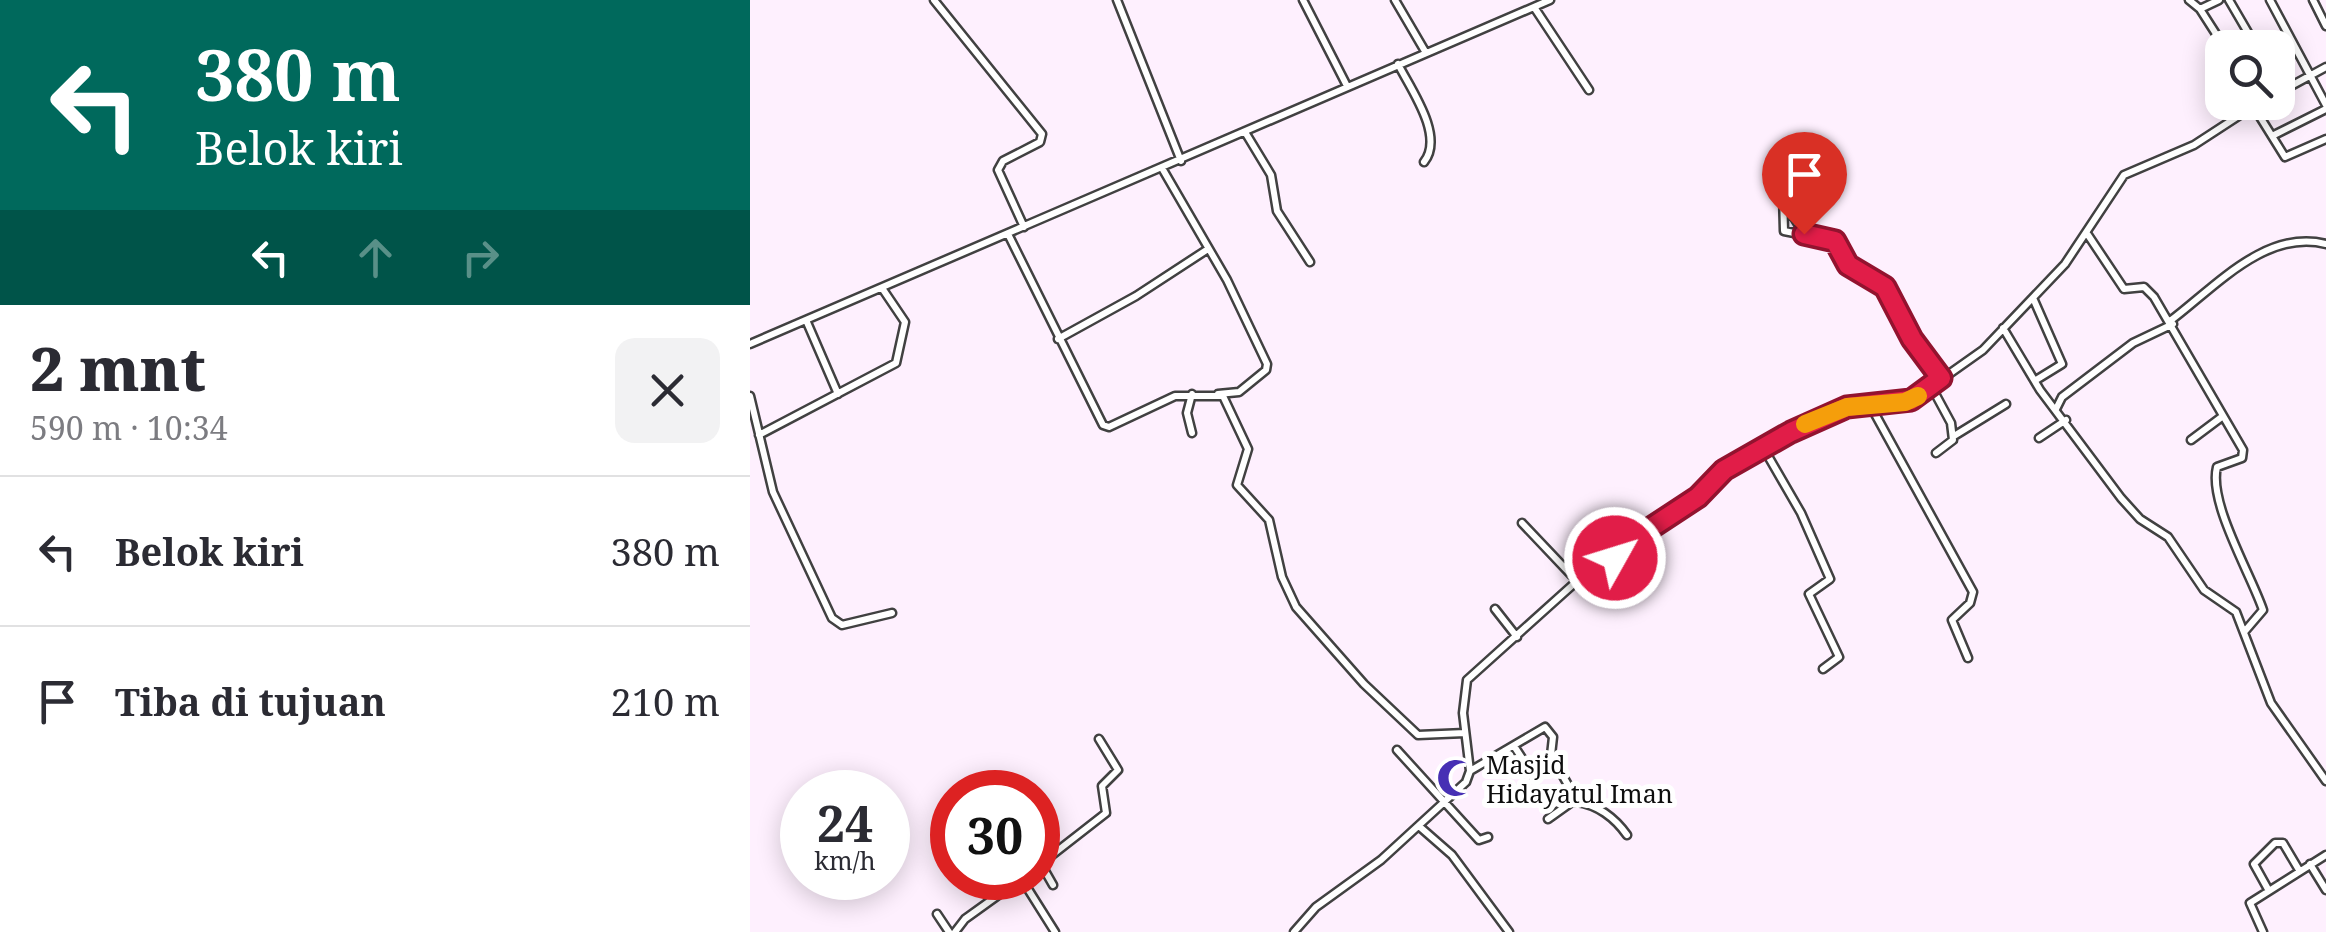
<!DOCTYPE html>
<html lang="id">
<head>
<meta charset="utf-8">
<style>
  :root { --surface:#fff; --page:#f2f2f3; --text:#2b2b33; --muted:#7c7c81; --line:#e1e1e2 }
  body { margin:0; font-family:"Noto Serif",serif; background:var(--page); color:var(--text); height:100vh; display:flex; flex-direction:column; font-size:38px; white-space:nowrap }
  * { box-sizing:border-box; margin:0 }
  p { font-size:32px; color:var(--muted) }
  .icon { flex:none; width:55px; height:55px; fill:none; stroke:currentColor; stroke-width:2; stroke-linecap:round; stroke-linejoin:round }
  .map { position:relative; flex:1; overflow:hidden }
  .sheet { display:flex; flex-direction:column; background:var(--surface); width:750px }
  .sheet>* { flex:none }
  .hud { background:#00695c; color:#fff; overflow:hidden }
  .controls { position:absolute; left:1455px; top:30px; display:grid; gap:20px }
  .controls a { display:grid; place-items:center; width:90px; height:90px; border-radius:20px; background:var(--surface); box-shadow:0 5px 25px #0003; font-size:50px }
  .speed { position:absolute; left:30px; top:770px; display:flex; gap:20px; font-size:50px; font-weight:700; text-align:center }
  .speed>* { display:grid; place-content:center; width:130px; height:130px; border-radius:50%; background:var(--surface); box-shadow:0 5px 25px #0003; line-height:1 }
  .speed small { font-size:25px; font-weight:400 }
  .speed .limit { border:15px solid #d22; background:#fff; color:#111 }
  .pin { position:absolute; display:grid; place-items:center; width:85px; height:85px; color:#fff; margin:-102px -42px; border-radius:50% 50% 50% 0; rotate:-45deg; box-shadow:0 0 10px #0007 }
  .pin .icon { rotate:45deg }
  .me { position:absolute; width:110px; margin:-55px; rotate:51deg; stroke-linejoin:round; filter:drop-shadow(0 0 8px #0008) }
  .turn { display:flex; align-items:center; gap:35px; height:210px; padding:0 30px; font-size:45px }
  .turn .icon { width:130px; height:130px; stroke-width:2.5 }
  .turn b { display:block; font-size:70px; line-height:85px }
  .lanes { display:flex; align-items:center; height:95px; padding:0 30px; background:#0003; justify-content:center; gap:50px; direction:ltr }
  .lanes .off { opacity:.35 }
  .round { display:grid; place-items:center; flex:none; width:105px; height:105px; border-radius:20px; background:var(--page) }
  .overview { display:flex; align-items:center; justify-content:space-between; height:170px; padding:0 30px }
  h1 { font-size:60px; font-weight:800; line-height:75px }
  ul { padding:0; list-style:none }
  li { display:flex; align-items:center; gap:30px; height:150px; padding:0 30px; border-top:2px solid var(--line) }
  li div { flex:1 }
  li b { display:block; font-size:38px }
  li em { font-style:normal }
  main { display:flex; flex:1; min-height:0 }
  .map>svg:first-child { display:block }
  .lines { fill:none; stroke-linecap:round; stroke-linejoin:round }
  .minor-casing { stroke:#414141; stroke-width:11 }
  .minor { stroke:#fff; stroke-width:6 }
  .route-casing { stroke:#92132f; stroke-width:25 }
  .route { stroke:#e11d48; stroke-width:18 }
  .slow { stroke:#f59e0b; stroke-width:18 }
  .labels { text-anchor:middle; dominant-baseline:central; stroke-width:10; stroke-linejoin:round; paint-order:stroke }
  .poi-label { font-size:25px; fill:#0e0e0e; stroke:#fff; text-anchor:start }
</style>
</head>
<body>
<main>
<section class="sheet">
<div class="hud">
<div class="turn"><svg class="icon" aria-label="left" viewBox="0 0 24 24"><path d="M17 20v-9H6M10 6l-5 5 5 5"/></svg><div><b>380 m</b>Belok kiri</div></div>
<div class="lanes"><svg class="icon" aria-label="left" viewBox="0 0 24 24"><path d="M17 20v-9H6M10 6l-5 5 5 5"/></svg><svg class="icon off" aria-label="ahead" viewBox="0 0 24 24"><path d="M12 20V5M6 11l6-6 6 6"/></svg><svg class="icon off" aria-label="right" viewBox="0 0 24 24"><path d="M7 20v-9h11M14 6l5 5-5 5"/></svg></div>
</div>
<div class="overview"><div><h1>2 mnt</h1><p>590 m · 10:34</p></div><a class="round"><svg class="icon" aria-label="close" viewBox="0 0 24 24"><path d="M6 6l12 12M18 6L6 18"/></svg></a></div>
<ul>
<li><svg class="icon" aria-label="left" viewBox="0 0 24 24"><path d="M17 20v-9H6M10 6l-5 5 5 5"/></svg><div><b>Belok kiri</b></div><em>380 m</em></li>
<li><svg class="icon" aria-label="arrive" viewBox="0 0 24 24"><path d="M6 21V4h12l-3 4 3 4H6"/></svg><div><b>Tiba di tujuan</b></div><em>210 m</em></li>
</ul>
</section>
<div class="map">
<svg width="1576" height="932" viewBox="0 0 1576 932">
  <rect width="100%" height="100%" fill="#fef0fe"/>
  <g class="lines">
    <!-- minor casing -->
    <g class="minor-casing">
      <path id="minor" d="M184,0l108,134 -2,8 -37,19 -5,9 26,57
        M367,0l64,161
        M553,0l44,86
        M645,0l31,53
        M1439,0l11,9 25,39
        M1479,0l28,48
        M1520,0l56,105
        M1563,0l13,26
        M784,7l55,83
        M1450,9l19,-9
        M648,64c12,24 47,72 26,98
        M1528,93l48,-26
        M1502,104l33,53 41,-18
        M495,132l26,43 6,36 33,51
        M1522,136l54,-27
        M412,168l65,112 40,84 -1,6 -27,22 -21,2
        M1033,193l1,38 51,10 13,24 37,22 28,52 28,39
        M1037,206l17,28
        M258,234l95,191 6,2 66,-31h48l25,53 -11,36 32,35 13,57 14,30 68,77 54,51 47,-2
        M1338,235l36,54 20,-2 10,10 89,153 -1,8 -25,9c-9,36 34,107 46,143l-18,21
        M1283,298l29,66 -26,16
        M56,320l32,74
        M1420,321c43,-32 96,-93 156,-77
        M1253,328l37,62 81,108 19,21 28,18 36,53 32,22 35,91 55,78
        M308,339l78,-43 72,-47
        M0,344l800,-344
        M1181,386l20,37 2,17 -17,13
        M0,396l23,96 59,126 10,7 50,-12
        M1119,403l104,189 -3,11 -18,17 16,38
        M1306,409l6,-12 71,-54 40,-19
        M442,433l-5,-20 5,-19
        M9,435l137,-72 9,-41 -23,-34
        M1204,436l52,-32
        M1289,438l27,-18
        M1441,440l32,-24
        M1014,449l37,64 29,66 -21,15 30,63 -16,12
        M772,523l55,58
        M745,609l22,28
        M764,746l19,29
        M647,750l82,90 9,-3
        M720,771l75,-44 8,10 -2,18 25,44 -28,20
        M826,802c21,2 39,16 51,33
        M670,827l32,28 57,77
        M291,864l12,21
        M1560,864l16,26
        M288,866l68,-53 -4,-27 16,-16 -19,-31
        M271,878l34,54
        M1519,891l-15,-27 21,-21h8l16,27
        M187,914l12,18
        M205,932l10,-13 57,-41
        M544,932l22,-25 65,-47 85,-78 4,-11 -7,-58 4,-33 110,-99 121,-84 27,-27 66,-38 56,-25 58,-5 20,-11 58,-41 82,-86 59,-89 70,-30 66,-43
        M1513,932l-13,-29 76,-48"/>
    </g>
    <!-- minor -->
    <use href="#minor" class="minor"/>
  </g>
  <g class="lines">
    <!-- route casing -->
    <g class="route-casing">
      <path id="route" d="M865,558l19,-19 64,-42 26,-27 67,-38 56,-25 64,-7 30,-22 -29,-39 -27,-52 -37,-22 -13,-24 -31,-7"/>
    </g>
    <!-- route -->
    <use href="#route" class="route"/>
    <!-- slow -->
    <path class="slow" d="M1055,424l42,-17 58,-5 13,-6"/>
  </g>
  <!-- icons -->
  <defs>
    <g id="mosque-bare" transform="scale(3)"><path d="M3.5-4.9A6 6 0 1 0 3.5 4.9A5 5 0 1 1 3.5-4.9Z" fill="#4730b4" stroke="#fff" stroke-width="2.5" paint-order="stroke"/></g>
  </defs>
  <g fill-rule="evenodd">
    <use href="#mosque-bare" x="706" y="778"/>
  </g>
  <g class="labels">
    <!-- poi labels -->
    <g class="poi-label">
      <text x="736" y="764">Masjid<tspan x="736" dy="29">Hidayatul Iman</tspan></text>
    </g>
  </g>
</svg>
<div class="controls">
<a><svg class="icon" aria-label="search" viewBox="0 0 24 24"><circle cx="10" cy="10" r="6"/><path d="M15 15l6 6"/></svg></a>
</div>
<div class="speed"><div>24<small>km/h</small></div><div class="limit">30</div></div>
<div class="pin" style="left:1054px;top:234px;background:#d93025"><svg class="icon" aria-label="arrive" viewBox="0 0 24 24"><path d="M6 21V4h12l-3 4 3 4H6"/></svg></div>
<svg class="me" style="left:865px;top:558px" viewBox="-20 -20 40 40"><circle r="17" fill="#e11d48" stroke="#fff" stroke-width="3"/><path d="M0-11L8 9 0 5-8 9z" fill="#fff"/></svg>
</div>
</main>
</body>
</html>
